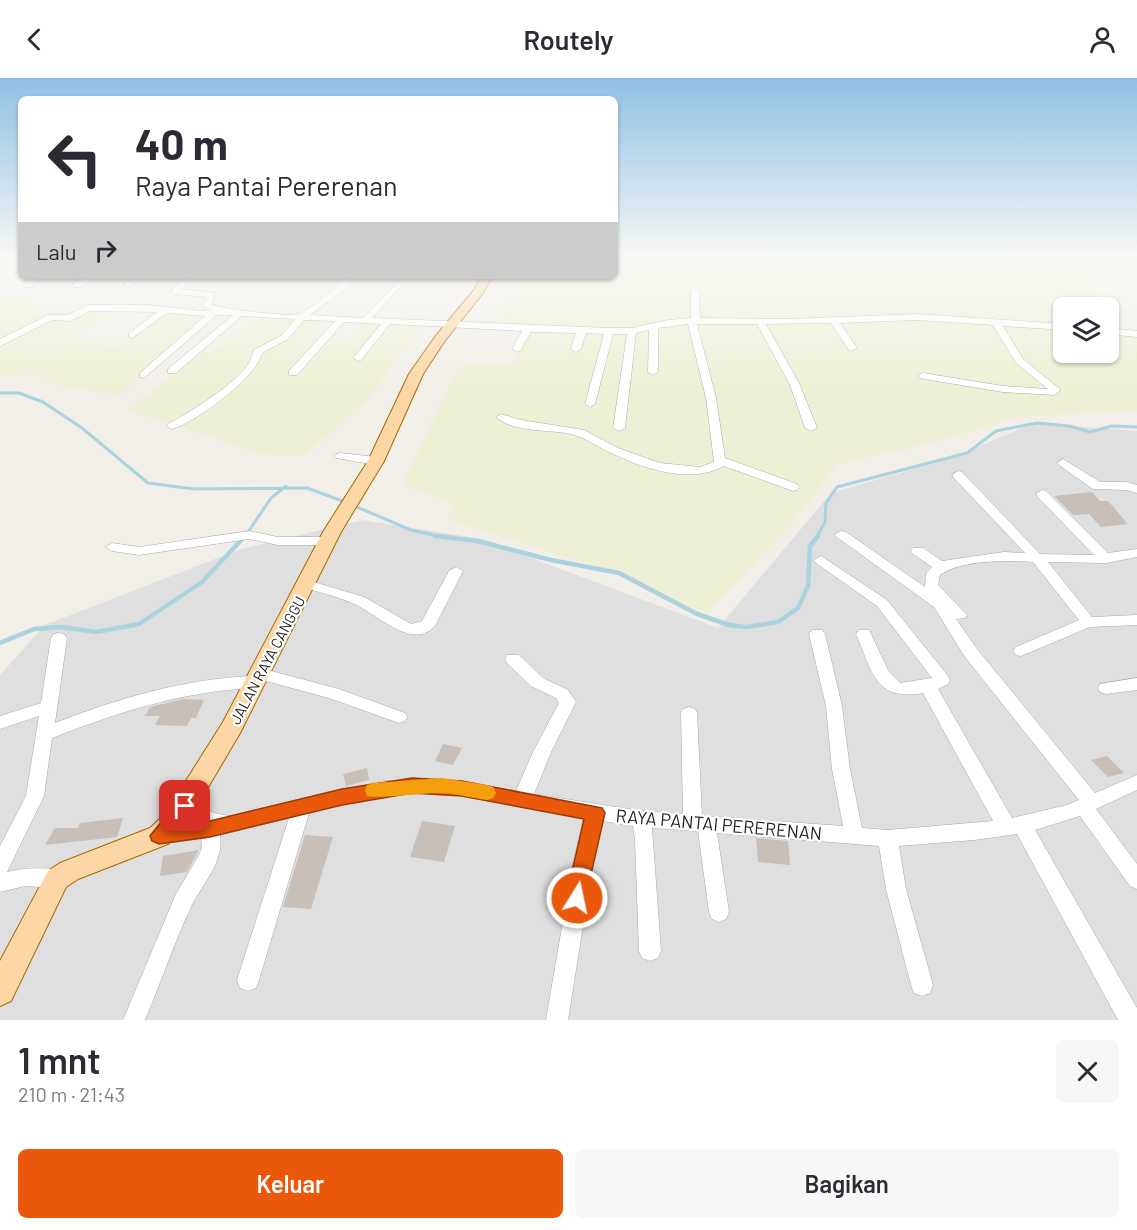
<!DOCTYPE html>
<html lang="id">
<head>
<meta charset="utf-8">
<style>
  :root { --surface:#fff; --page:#f7f7f7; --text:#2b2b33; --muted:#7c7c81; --accent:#ea580c }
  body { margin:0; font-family:Barlow,sans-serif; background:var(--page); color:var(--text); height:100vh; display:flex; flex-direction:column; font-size:22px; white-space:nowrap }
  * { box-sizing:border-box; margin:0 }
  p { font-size:20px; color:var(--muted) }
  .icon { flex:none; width:33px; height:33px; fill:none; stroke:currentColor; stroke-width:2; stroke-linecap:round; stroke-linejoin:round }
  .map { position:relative; height:942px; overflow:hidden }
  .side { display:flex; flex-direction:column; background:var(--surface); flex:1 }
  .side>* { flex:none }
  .hud { position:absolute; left:18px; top:18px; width:600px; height:183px; border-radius:9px; box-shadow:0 2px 4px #0004; background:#fff; color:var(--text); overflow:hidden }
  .controls { position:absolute; left:1053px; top:219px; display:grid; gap:12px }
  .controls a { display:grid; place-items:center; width:66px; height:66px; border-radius:9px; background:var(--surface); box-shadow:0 2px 4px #0004; font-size:30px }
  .pin { position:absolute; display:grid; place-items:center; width:51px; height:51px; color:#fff; margin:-26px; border-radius:12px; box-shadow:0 3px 9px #0006 }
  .me { position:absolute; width:66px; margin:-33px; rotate:10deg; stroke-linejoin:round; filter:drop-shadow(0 0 4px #0008) }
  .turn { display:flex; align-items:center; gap:21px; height:126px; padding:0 18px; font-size:27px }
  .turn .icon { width:78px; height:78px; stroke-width:2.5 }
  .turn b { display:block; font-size:42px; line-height:51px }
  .then { display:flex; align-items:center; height:57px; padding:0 18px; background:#0003; gap:12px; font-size:22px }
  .round { display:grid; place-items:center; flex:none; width:63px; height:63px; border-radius:9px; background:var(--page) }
  .overview { display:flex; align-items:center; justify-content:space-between; height:102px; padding:0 18px }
  h1 { font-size:36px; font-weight:600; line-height:45px }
  .button { display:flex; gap:12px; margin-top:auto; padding:12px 18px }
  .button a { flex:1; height:69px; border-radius:9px; background:var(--accent); color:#fff; font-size:24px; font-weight:600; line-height:69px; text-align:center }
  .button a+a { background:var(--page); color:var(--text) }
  header { display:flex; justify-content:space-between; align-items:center; height:78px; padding:0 18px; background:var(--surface); font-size:27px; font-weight:600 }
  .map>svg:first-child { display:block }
  .residential { fill:#e0dfdf }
  .farmland { fill:#eef0d5 }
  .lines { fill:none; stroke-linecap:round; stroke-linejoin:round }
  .stream-far1 { stroke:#aad3df; stroke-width:3 }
  .stream { stroke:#aad3df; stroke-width:4.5 }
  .building { fill:#c7bfb8 }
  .minor-casing { stroke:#a9a9a9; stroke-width:1 }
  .major-casing { stroke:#a06b00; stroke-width:2 }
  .minor { fill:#fff; fill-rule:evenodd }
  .major { fill:#fcd6a4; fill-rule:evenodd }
  .route { fill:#ea580c; stroke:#983908; stroke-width:1.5 }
  .slow { fill:#f59e0b }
  .labels { text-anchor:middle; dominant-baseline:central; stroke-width:4.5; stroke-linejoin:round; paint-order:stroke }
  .street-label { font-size:15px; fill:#222; stroke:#fff }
  .near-street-label { font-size:18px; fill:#222; stroke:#fff }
</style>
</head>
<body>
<header><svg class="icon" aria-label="back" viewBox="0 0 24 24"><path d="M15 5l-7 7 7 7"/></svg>Routely<svg class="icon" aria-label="person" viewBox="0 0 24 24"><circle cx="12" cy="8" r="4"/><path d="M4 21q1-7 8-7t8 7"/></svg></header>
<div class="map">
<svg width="1137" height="942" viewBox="0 0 1137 942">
  <rect width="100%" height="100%" fill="#f2efe9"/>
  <!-- residential -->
  <path class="residential" d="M1034,345l103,8v589h-1137v-345l45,-50 196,-76 122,-29 118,19 237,89 113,-135 120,-35z"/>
  <!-- farmland -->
  <path class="farmland" d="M632,180h79l2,15 39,-3 95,-1 -2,-11 222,2 28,19 4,28 -35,1v44h44l1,-22 28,4v76l-122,7 -69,22 -108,25 -47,60 -84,90 -105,-46 -154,-48 5,-16 -50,-21 58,-120h52l18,-37 -41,-3 35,-47h90v-11h14z
    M0,221l39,2 -9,9 42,10 22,-10 15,2 -40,30 51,4 50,-34 36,4 -87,79 -49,-8 -45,-13 -25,2z
    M259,240l61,3 -14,17 44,2 16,-18 55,4 -54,74 -63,56 -46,-2 -47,-18 -83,-25 75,-60 8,2z"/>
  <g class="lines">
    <!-- stream-far1 -->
    <path class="stream-far1" d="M0,315h19l24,9 39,26 66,55 46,6 113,-1 38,14
      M352,427l59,25 37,8
      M244,460l27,-40 15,-12
      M816,460l9,-16 1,-19 11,-16 130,-34 29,-22 41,-8 32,3 21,6 22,-6 25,1"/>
    <!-- stream -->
    <path class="stream" d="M435,458l43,5 73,19 68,13 78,41 32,11 17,2 32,-5 20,-14 10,-22 2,-40 8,-10
      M0,565l34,-14 27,-2 35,5 43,-8 63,-42 43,-46"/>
  </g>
  <!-- building -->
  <path class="building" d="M1092,414l8,9h8l20,23 -27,3 -12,-13 -16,1 -19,-19z
    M184,621l20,1 -8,18h-5l-4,8 -32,-1 5,-9h-15l5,-9z
    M443,666l19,4 -9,17 -18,-4z
    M1107,678l17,17 -16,4 -17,-17z
    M367,690l2,12 -23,6 -3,-12z
    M123,740l-6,19 -72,8 10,-17h23l2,-5z
    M422,743l33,5 -11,36 -34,-5z
    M305,757l28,2 -22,72 -28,-2z
    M756,760l32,3 2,24 -32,-3z
    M199,772l-12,22 -27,4 3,-20z"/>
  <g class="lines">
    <!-- minor casing -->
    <g class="minor-casing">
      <path id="minor" d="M0,180h12l-12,5z
        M1074,180h8l6,8 -7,2z
        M1099,180h14l24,6v4z
        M21,194v4h2l-7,1v-4z
        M35,198h9l-14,11h-6v-4z
        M87,198h10l-17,11h-6v-4z
        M137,198h10l-17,10 -7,-2z
        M189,198h9l-16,13 33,4 -3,12c12,4 75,12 87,9 9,-2 41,-30 46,-38h8l-7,12 -36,27 53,3 35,-36 4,2 -1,2 -29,32 237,10h23l36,-8 23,-2v-28l4,-2 4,2 1,28 88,1 129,-5 147,10v6l-61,-4 20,33 38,31 -7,5 -51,-3 -84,-14v-4l4,-1 80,13 45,3 -32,-26 -23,-38 -76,-5 -77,3 17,25 -5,3 -3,-1 -18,-27 -65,1 34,61 17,43 -6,3 -6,-3 -15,-43 -33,-61h-60l19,74 9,60 72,26 2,3 -2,3 -4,1 -69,-25c-34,19 -83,2 -115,-14 -13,-6 -24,-15 -38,-18 -23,-5 -57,-1 -75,-17l5,-3 20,6 63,10 34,18 42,15 40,4 14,-5 -8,-64 -18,-74 -30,4v44l-5,3 -5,-3 1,-42 -13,3 -11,95 -6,3 -6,-3 14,-94h-14l-18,70 -5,3 -5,-3 19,-70 -18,-1 -5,16 -5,3 -5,-3 5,-16 -45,-1 -11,19 -3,1 -5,-3 10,-18 -132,-7 -29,36 -3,1 -5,-3 28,-34 -37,-2 -47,53h-8v-4l46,-50 -31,-1 -16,19 -26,14c-5,24 -67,70 -90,76l-6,-3 2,-2c21,-11 69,-41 81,-61 2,-4 3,-9 5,-13l28,-15 13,-16 -53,-3 -66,57h-8v-4l65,-54h-16l-73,63 -4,-1v-4l65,-57 -38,-3 -35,25 -3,-1v-4l28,-21 -67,-1 -20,10 -18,-1 -52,26v-7l48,-24h20l20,-10h61l52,6 9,-1 -7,-4 4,-9 -33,-3 -4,-3z
        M1108,250l29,3v6l-29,-3z
        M340,375l36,4 6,4 -6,4 -40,-7 -2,-2 2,-2z
        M1063,381l37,23h27l10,3v8l-11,-3 -33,-1 -34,-24 -2,-2z
        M958,393l4,1 78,82 54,1 -56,-58 -2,-3 6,-4 4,1 62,62 29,-4v8l-31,6 -58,-1 44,55 45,-2v10l-47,2 -69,29 -5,-1 -3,-4 3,-4 63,-27 -46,-58c-25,-2 -73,-2 -93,13l-2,10 29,30 -2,3 -9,1 21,30 118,144 42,-18v15l-41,19 41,55v25l-7,-3 -50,-70 -45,14 102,178v12h-19l-101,-186 -43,6 -75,6 7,43 27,96 -3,8 -8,3 -8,-3 -3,-8 -25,-96 -7,-43 -162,-13 12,79 -3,7 -7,3 -7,-3 -3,-7 -11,-81 -46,-3 9,123 -3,7 -8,3 -8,-3 -3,-7 -4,-112 -2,-13 -30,-5 -10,42 -25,157h-22l27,-157 11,-46 -142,-24 -59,2 -74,18 -50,167 -3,8 -8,3 -8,-3 -3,-8 52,-162 -69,17c4,28 -17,47 -29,72 -17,36 -30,75 -46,113h-22l53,-126 23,-39 3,-7 -1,-10 -37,5 -7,-2 -3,-6 3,-6 40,-6 -19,-12 -2,-5 2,-5 7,-3 29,15 15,3 154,-35 59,-2 74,12 17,-39 26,-49 -3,-5 -25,-12 -24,-23 -2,-4 2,-4h12l24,23 25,12 8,12 -25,50 -17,42 107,17 42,3 -2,-101 2,-4 6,-2 6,2 2,4 5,103 141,10 -11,-57 -6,-63 -17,-72 3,-4h10l3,4 17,72 8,63 12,59 26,2 105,-9 -70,-128c-48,9 -51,-22 -67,-59l3,-4h10l19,40 12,13 32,-5 -55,-72 -61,-43 -2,-3 7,-4 66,44 61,76 2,4 -2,4 -10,5 74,129 55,-13 12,-5 -114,-143 -31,-50 -100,-72 7,-4 5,1 79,55 1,-14 6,-6 -19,-13 -2,-3 2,-3h10l19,13 62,-9 21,1 -71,-75 -2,-3z
        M249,453l29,6h50l7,4 -7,4h-50l-29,-6 -110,16 -27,-4 -7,-4 7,-4 27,4z
        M456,489l7,4 -27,53c-22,30 -62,-13 -84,-21 -16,-7 -33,-11 -50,-16l-2,-3 7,-4 57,17 47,27 11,-3 27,-50z
        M59,555l5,1 3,4 -12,85c64,-25 129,-44 198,-47l1,-6 6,-2 79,21 66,24 2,4 -2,4 -6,2 -70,-25 -67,-18 -1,6 -6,2c-72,3 -136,24 -203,50l-8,58 -37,76c18,-4 39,-6 57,1l3,6 -3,6 -7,3 -32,-2 -25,6v-46l26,-50 13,-80 -39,13v-13l41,-13 10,-65 3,-4z
        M1137,600v12l-31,4 -6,-2 -2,-4 2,-4z"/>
    </g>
    <!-- major casing -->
    <g class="major-casing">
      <path id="major" d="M482,198h10l-9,17 -39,49 -21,32 -39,87 -43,71 -101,201 -57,97 -15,14 -90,35 -12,8 -55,114 -11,5v-45l48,-90 12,-8 90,-35 15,-14 58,-92 100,-190 45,-71 41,-87 26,-37 39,-47z"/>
    </g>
    <!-- minor -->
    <use href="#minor" class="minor"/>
    <!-- major -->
    <use href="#major" class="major"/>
  </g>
  <!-- sky -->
  <linearGradient id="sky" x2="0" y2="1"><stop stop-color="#8fc0e4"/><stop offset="0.58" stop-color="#f9f8f5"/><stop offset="1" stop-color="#f9f8f5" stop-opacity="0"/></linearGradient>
  <rect width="1137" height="312" fill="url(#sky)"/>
  <!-- route -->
  <path class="route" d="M412,700l50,3 140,27 3,5 -21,92 -7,3 -8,-3 -3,-7 18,-79 -122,-23 -50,-3 -70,12 -132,32 -51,7 -7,-3 -2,-5 28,-35 7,-3 6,3 3,5 -11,18 27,-3 132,-32z"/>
  <!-- slow -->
  <path class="slow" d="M442,700l45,7 6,2 3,6 -3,5 -6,2c-16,-2 -32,-7 -48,-7 -16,0 -61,6 -72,3l-2,-6 2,-5 7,-2z"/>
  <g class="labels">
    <!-- street labels -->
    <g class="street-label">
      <text transform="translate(267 582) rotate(-62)">JALAN RAYA CANGGU</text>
    </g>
    <!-- near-street labels -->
    <g class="near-street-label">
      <text transform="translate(719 746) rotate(5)">RAYA PANTAI PERERENAN</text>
    </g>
  </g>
</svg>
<div class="controls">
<a><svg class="icon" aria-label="layers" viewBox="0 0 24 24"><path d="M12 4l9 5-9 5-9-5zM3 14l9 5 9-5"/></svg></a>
</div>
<div class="pin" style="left:185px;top:728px;background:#d93025"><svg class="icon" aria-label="arrive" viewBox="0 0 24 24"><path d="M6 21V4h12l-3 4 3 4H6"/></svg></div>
<svg class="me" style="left:577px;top:820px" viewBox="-20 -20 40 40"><circle r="17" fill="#ea580c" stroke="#fff" stroke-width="3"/><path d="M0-11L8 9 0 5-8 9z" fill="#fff"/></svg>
<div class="hud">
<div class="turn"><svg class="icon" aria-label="left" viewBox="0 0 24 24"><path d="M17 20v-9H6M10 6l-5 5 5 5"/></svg><div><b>40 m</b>Raya Pantai Pererenan</div></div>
<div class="then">Lalu<svg class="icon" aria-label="right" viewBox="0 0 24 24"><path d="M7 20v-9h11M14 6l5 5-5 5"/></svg></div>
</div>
</div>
<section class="side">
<div class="overview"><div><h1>1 mnt</h1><p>210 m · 21:43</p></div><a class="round"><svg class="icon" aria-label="close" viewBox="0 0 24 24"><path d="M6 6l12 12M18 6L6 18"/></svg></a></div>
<div class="button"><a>Keluar</a><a>Bagikan</a></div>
</section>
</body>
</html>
